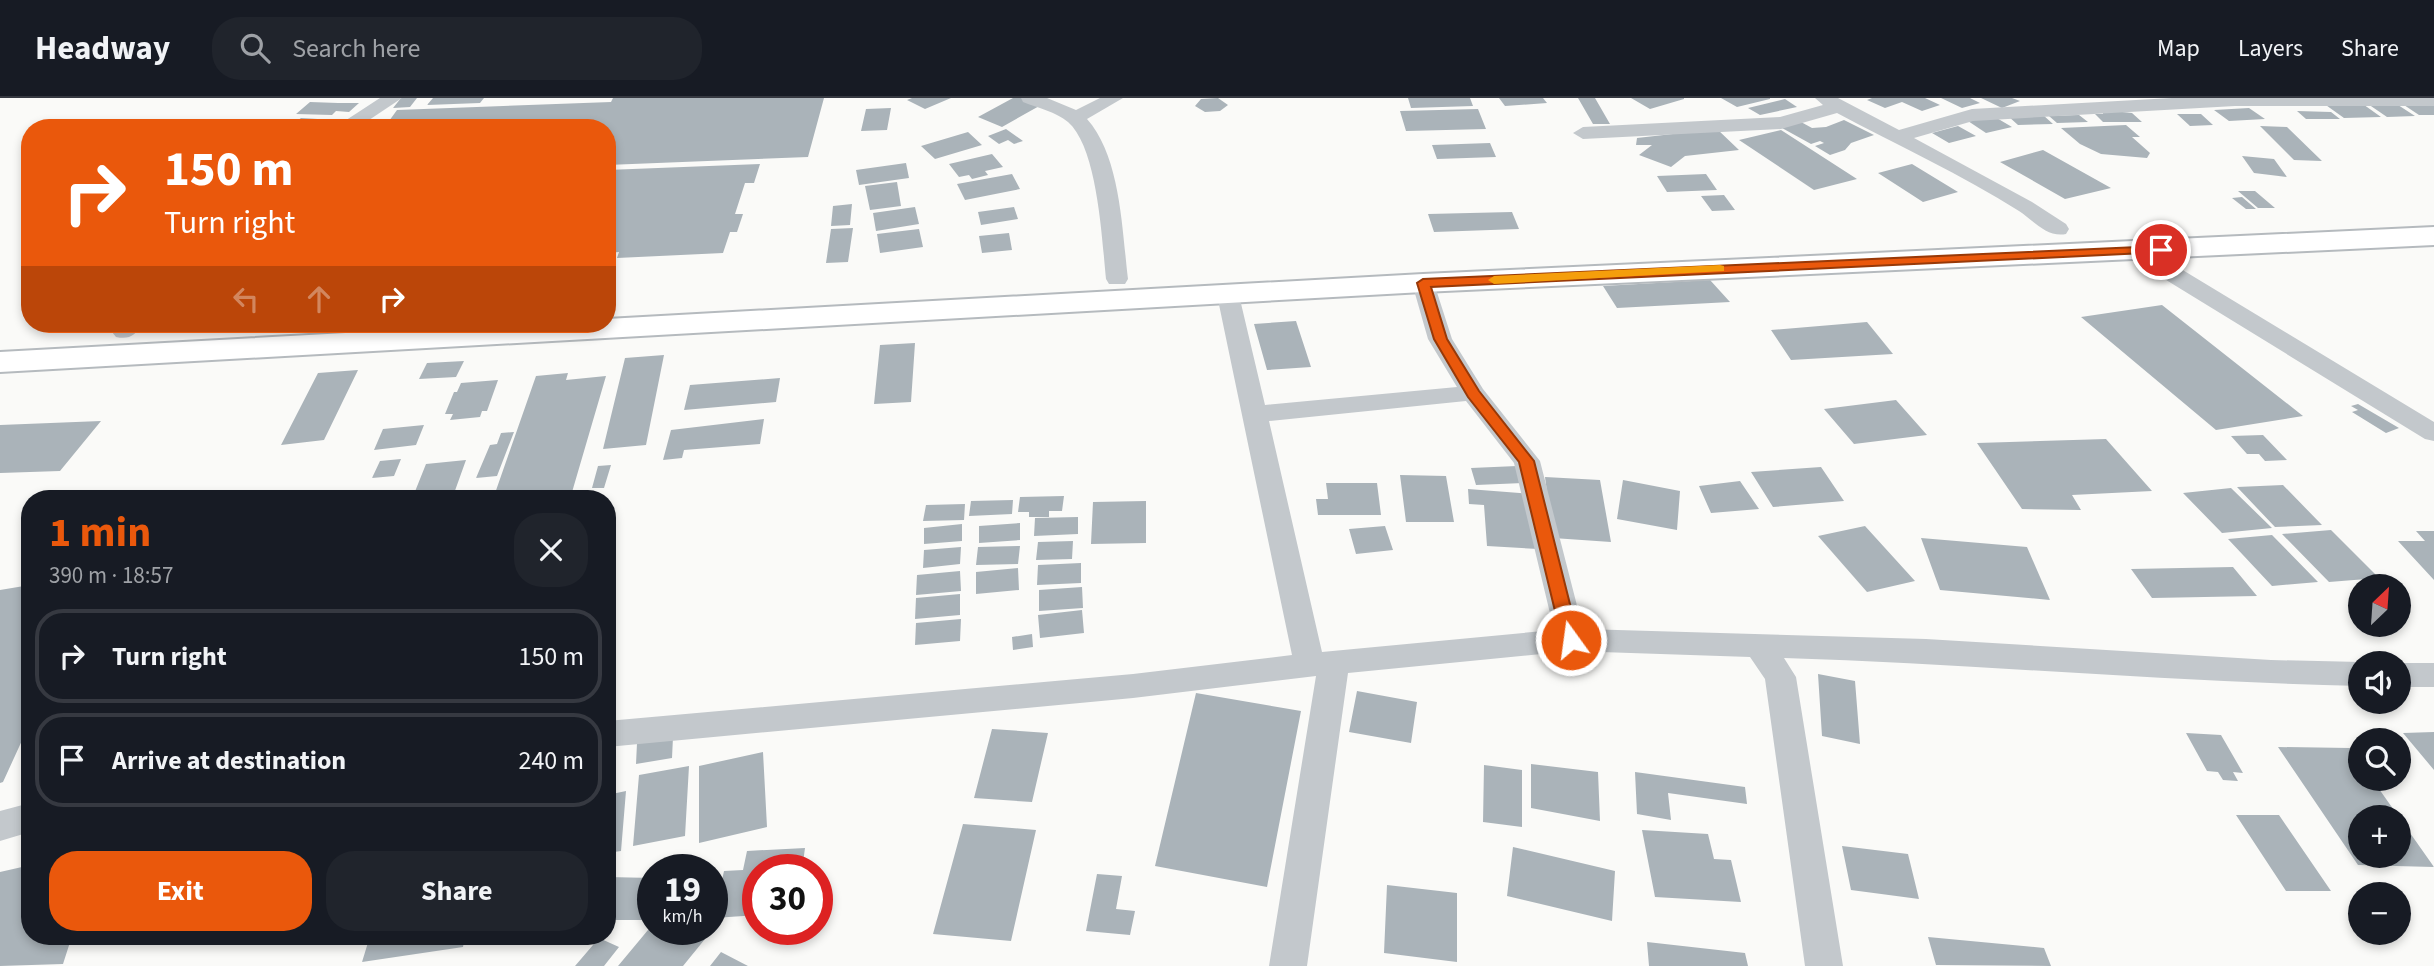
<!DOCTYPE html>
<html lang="en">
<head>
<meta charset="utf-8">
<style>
  :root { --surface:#171b24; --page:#20242c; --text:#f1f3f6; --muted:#9ea1a6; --line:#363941; --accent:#ea580c }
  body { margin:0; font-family:"Source Sans 3",sans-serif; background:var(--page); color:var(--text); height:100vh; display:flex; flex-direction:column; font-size:26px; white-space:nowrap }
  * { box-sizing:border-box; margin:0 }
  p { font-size:23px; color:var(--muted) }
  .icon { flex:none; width:38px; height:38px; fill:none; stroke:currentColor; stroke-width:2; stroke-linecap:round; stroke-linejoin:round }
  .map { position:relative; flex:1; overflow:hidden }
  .panel { position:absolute; left:21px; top:392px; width:595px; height:455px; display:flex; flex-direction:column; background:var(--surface); border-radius:28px; box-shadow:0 4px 10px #0003 }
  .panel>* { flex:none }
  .top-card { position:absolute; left:21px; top:21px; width:595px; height:214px; border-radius:28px; box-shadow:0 4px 10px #0003; background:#ea580c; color:#fff; overflow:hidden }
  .needle { width:46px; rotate:25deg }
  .fabs { position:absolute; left:2348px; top:476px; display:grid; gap:14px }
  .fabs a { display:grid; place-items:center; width:63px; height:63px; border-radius:50%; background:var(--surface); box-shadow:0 4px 10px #0003; font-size:35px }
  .speed { position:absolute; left:637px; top:756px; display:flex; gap:14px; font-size:35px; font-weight:700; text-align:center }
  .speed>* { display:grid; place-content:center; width:91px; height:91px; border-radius:50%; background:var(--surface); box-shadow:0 4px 10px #0003; line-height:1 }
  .speed small { font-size:18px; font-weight:400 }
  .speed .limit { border:10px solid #d22; background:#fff; color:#111 }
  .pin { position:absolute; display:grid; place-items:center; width:60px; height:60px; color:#fff; margin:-30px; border:4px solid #fff; border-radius:50%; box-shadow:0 2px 7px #0007 }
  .me { position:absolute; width:77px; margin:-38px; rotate:346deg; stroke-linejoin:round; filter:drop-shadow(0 0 5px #0008) }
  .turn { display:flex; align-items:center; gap:24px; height:147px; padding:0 28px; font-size:32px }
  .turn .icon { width:91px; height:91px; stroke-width:2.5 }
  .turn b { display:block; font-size:49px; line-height:60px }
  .lanes { display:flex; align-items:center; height:66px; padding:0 28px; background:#0003; justify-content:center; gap:35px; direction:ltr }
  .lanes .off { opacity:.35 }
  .round { display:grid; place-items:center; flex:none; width:74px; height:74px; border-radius:28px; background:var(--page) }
  .headline { display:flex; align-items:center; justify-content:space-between; height:119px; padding:0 28px }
  h1 { font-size:42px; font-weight:700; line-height:52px; color:var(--accent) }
  .button { display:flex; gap:14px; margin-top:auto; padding:14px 28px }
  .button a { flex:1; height:80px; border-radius:28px; background:var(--accent); color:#fff; font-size:28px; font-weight:700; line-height:80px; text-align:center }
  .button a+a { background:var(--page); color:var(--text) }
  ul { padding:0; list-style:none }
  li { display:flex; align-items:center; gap:21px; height:94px; margin:0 14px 10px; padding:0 14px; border:4px solid var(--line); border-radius:28px }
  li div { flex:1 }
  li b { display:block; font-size:26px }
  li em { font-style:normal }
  header { display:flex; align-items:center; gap:42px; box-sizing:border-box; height:98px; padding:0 35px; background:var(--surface); border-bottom:2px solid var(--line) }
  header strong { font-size:33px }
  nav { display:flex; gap:38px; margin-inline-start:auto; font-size:24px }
  .search { width:490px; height:63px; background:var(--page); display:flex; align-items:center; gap:18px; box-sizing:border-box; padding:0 24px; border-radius:28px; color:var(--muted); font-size:26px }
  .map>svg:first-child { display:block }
  .building { fill:#aab3b9; fill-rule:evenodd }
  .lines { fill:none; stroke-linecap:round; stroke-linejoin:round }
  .primary-casing { stroke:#b5babe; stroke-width:4 }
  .street { fill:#c3c8cc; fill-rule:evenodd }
  .primary { fill:#fff; fill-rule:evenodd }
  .route { fill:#ea580c; stroke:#983908; stroke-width:2 }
  .slow { fill:#f59e0b }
</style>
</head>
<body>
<header>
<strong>Headway</strong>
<div class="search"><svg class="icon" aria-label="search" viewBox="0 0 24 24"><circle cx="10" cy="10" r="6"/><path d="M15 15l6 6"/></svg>Search here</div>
<nav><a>Map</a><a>Layers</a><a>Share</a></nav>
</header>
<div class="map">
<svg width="2434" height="868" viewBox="0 0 2434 868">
  <rect width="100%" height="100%" fill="#fafaf8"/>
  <!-- building -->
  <path class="building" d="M401,0h16l-7,9 -17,1z
    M433,0h51l-4,5 -53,2z
    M613,0h211l-16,59 -201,8v-37h-223l13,-18 214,-8z
    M912,0h39l-26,11 -18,-9z
    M1013,0h9l19,7 -39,22 -24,-10z
    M1218,0l10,7 -8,6 -15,1 -10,-6 6,-7z
    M1408,0h62l3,8 -62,2z
    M1499,0h44l4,5 -42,3z
    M1578,0h17l15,26h-17z
    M1631,0h53v1l-34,10z
    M1721,0h49v1l-33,8z
    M1872,0h53l15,7 -18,6 -20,-9 -17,6 -18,-8z
    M1941,0h29l10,5 -18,5z
    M1981,0h31l8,3 -18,7z
    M1785,1l12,8 -37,8 -12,-7z
    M310,4l28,1h21l-10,9 -13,-1 -4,4 -36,-1z
    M2360,4l21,15 -37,1 -21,-15z
    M2395,5l20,13 -28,1 -19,-13z
    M2404,7h30v10h-15z
    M891,10l-4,22 -26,1 5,-22z
    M2249,10l16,11 -36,2 -15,-11z
    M1478,11l8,20 -80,2 -6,-20z
    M2103,12l29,3 10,9h-39l-8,-8h8z
    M2297,13l34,1 9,7h-34z
    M2177,16h24l12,11 -23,1z
    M2043,17l10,9 -35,1 -10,-9z
    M2079,17l9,7 -31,1 -8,-7z
    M1995,19l17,10 -26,6 -18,-12z
    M301,20l33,2 -10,8h-37z
    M1844,22l30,15 -23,8 -6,7 -15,5 -15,-9 9,-3 -4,-2 -9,3 -29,-16 19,-6 11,6 14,-1z
    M2126,27l14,12h-8l18,16 -3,5 -46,-4 -21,-10 -19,-16z
    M1958,28l18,10 -27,7 -17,-10z
    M2260,28l27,1 35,34 -28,-1z
    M1006,31l17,12 -9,3 -6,-4 -9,4 -11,-8z
    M1717,31l22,21 -54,6 -14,11 -32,-12 13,-10h-16l1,-7z
    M1781,32l76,49 -43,11 -75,-50z
    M968,34l14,13 -47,14 -14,-13z
    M1490,45l6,14 -59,2 -5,-14z
    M2043,52l68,38 -46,11 -65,-37z
    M992,56l11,13 -18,4 3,4 -16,4 -3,-4 -10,2 -10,-13z
    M2242,58l32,3 13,18 -33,-4z
    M906,65l3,15 -50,7 -3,-15z
    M760,66l-6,19h-9l-10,31h8l-6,18h-7l-7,21 -106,5 2,-6 -12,1v-83z
    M1912,66l46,28 -35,10 -45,-29z
    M1012,76l8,15 -55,11 -8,-16z
    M1706,76l11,16 -50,2 -10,-16z
    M897,84l4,24 -31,4 -5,-24z
    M2238,93h17l20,17h-17z
    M1724,97l11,15 -23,1 -11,-15z
    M2242,99l14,12h-10l-14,-11z
    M852,106l-2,21 -19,1 2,-20z
    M915,109l4,17 -43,7 -3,-18z
    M1014,109l4,12 -37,6 -3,-13z
    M1512,114l7,17 -85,3 -6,-18z
    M853,130l-5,34 -22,1 5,-34z
    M919,131l4,18 -43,6 -3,-19z
    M1009,135l3,17 -30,3 -3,-17z
    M1710,182l20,22 -113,6 -14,-22z
    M2162,207l141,111 -87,14 -135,-113z
    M1296,223l15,46 -44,3 -13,-46z
    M1867,224l26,32 -102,6 -20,-30z
    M915,245l-4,59 -37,2 6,-59z
    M664,257l-18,90 -43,4 22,-91z
    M464,263l-8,16 -37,2 8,-16z
    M358,272l-34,70 -43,5 37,-72z
    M568,275l-2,7 40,-4 -36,123h-77l43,-123z
    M780,280l-4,24 -92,8 6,-25z
    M498,282l-11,31h-5l-2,6 -30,3 3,-6h-8l9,-22h3l4,-9z
    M1896,302l31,35 -73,9 -30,-35z
    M2358,306l41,24 -13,5 -34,-21 6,-2 -7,-4z
    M764,321l-4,25 -76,6 -2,8 -19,2 8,-30z
    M101,323l-41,50 -60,2v-48z
    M424,327l-8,20 -42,5 9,-21z
    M514,334l-17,44 -21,2 14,-33 7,-1 4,-11z
    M2263,337l24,25 -22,1 -6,-7h-12l-16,-18z
    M2106,341l46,52 -80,4 9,15 -59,-1 -45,-66z
    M401,361l-7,17 -22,2 8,-17z
    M466,362l-14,39h-40l14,-35z
    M611,367l-7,23h-12l6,-22z
    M1517,368l6,17 -47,2 -5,-17z
    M1821,369l23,34 -71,6 -22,-35z
    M1400,377l46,1 8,46h-48z
    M1545,379l55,3 11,62 -58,-4z
    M1623,382l57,11 -3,39 -60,-11z
    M1740,383l19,28 -48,4 -12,-27z
    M1326,385h51l4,32h-63l-2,-16h12z
    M2283,387l39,40 -47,2 -38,-40z
    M2231,390l41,40 -50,5 -39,-40z
    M1468,391l64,5 6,55 -51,-3 -3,-41 -15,-1z
    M1064,398l-2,15h-13v6h-20v-5h-11l2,-15z
    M1013,402l-1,14 -43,2 2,-15z
    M1146,403v42l-55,1 2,-42z
    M965,406l-1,16 -41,1 3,-16z
    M1078,419v17l-44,2 1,-18z
    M1020,425v17l-41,3v-17z
    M962,426v17l-38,3v-16z
    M1385,428l8,24 -37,4 -7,-25z
    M1865,428l50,55 -48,11 -49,-56z
    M2331,432l48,48 -50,4 -47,-48z
    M2416,433h18v49l-36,-39h27z
    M2272,437l46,47 -46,4 -44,-47z
    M1921,440l106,9 23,53 -110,-10z
    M1073,443l-1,18 -36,1 2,-18z
    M1020,448l-2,18 -42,1 2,-18z
    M961,449l-1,17 -37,4 1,-18z
    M1081,465v20l-44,2 1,-20z
    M2233,469l24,29 -105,2 -21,-29z
    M1018,470l1,22 -43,4v-22z
    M960,473l1,20 -45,4 1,-20z
    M30,487v81l-4,8 4,-1v50l-27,59 -3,1v-193z
    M1082,489l1,21 -44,3v-21z
    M960,496v21l-45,4 1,-21z
    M1082,512l2,23 -44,5 -2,-23z
    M961,521l-1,22 -45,4 1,-22z
    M1032,536l1,13 -20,3 -1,-13z
    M1818,576l37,7 5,63 -38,-8z
    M1357,593l60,11 -6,41 -62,-11z
    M1196,595l105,18 -34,176 -112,-21z
    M992,631l56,4 -16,69 -58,-4z
    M2434,634v38l-31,-37z
    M2186,635l35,2 22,38 -10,-1 5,9 -15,-1 -5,-8 -11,-1z
    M673,639l-1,21 -36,6 1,-21z
    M2278,649l72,1 11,15v16h11l62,88 -76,-2zM2361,719h38v39h-38z
    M763,654l4,75 -68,16v-77z
    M1531,666l67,8 2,49 -69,-13z
    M1484,667l38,5v57l-39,-5z
    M689,668l-4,70 -52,10 6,-71z
    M1635,674l110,15 2,17 -79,-11 3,27 -34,-6z
    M626,693l-5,60 -14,2v-58z
    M2236,717h43l52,76h-45z
    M963,726l73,6 -25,111 -78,-7z
    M1642,732l66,4 6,25 17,1 10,42 -86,-5z
    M1842,748l66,8 11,45 -68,-9z
    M1513,749l102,24 -3,50 -105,-25z
    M805,750l-3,22h-44v45l-44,3 10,-47 19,-1 4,-19z
    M30,753v85h42l-9,28 -63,2v-94l22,-5z
    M1097,776l25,2 -6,33 19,2 -5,24 -44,-4z
    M607,779l46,1v14l-11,28h-35z
    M1387,787l70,8v69l-73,-9z
    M653,826v5h32l20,10 -22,27h-65z
    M370,838h95l-2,11 -101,15z
    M1928,839l116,11 7,18 -115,-1z
    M599,840l20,9 -15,19h-29z
    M1647,844l98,11 3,13h-99z
    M721,854l27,14h-38z"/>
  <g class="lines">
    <!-- primary casing -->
    <g class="primary-casing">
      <path id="primary" d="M2434,129v18l-1011,47 -1423,80v-20l512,-28h95v-5l816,-45z"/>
    </g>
    <!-- street -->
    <path class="street" d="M380,0h22l-45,30h-23z
      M1021,0h26l29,12 24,-12h23l-36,21c34,38 35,112 41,160l-3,5h-16l-3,-5c-4,-38 -8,-131 -38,-157 -12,-10 -30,-14 -45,-20z
      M1815,0h23l61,32 73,-21 200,-11h262v8h-199l-262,15 -59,17 118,64 34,22 3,5 -3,5c-19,4 -33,-14 -47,-23 -57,-36 -122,-66 -182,-98l-56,16 -198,10 -10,-6 10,-6 197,-10 43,-12z
      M2135,146l8,2 291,176v19l-9,-2 -298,-183 -3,-5 3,-5z
      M1423,178l8,2 3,5 18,56 31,50 57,72 43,168 343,10 345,21 90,2 4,1h-4v23c-193,-4 -385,-22 -577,-28l12,19 47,289h-38l-40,-287 -15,-22 -179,-6 -223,22 -41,293h-38l47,-290 -183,22 -526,49v-26l526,-47 159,-19 -75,-360 3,-5h16l3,5 26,110 192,-18 -29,-48 -16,-56 3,-5zM1466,303l48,62 40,167 -232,22 -53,-231z
      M118,226h25c-8,11 -13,16 -27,13l-4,-5z
      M2398,565h36v24h-35z
      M30,705v29l-30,9v-30z"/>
    <!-- primary -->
    <use href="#primary" class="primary"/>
  </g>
  <!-- route -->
  <path class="route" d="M2161,148l5,1v5l-735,35 16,52 32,52 55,70 45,179 -2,4h-12l-3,-4 -43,-178 -51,-65 -34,-58 -17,-56 6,-4z"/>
  <!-- slow -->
  <path class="slow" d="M1720,167l4,1v5l-230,13 -6,-4 6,-4z"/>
</svg>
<div class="fabs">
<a><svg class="needle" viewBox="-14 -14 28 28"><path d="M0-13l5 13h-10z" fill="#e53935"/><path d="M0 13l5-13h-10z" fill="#9ea1a6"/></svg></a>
<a><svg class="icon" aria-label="sound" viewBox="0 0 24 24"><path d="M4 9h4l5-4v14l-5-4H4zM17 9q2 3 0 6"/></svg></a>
<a><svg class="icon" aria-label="search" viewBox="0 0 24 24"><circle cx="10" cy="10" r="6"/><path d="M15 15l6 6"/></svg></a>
<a>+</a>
<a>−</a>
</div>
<div class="speed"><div>19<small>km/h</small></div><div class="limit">30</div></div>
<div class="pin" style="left:2161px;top:152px;background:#d93025"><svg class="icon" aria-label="arrive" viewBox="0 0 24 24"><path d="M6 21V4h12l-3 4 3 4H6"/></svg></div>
<svg class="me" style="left:1571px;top:542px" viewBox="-20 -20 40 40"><circle r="17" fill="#ea580c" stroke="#fff" stroke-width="3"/><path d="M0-11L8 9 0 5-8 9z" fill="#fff"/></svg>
<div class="top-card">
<div class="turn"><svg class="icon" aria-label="right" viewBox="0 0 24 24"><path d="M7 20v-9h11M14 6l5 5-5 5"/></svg><div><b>150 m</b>Turn right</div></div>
<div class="lanes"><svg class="icon off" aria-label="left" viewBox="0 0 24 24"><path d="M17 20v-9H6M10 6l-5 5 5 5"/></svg><svg class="icon off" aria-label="ahead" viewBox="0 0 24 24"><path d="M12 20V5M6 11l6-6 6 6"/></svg><svg class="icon" aria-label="right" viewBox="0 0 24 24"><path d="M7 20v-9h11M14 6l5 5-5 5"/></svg></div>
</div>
<section class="panel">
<div class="headline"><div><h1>1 min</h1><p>390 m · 18:57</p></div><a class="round"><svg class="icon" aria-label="close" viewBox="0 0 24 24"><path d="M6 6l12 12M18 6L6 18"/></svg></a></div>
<ul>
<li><svg class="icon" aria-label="right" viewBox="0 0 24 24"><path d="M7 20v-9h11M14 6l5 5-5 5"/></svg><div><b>Turn right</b></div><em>150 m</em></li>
<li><svg class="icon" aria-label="arrive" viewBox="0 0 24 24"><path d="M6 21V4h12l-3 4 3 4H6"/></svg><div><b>Arrive at destination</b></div><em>240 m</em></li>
</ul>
<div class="button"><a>Exit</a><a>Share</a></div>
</section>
</div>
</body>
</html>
